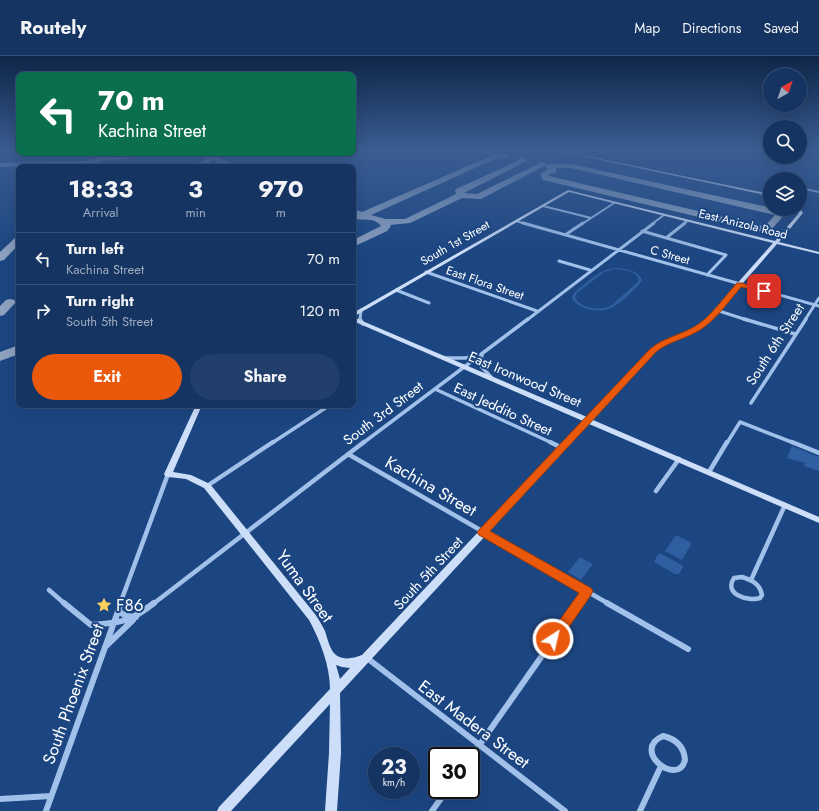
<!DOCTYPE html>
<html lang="en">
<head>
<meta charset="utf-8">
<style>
  :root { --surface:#153462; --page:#223f6b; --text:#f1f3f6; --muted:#9daabe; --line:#344f77; --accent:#ea580c }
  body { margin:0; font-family:Jost,sans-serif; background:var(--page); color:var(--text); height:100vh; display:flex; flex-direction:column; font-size:15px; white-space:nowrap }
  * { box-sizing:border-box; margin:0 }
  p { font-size:13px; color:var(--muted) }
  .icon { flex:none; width:22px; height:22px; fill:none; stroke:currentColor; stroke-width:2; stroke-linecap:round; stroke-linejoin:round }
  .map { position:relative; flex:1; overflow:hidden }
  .drawer { position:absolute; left:16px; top:108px; width:340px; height:244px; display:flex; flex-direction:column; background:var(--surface); border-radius:8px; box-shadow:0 4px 16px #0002,0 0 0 1px var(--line) }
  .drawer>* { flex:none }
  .guide { position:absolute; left:16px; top:16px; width:340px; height:84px; border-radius:8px; box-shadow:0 4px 16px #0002,0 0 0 1px var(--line); background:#0b6e4f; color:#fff; overflow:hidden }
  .needle { width:26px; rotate:40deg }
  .buttons { position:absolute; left:763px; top:12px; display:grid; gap:8px }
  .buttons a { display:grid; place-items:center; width:44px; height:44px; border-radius:50%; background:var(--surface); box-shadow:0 4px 16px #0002,0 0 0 1px var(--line); font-size:20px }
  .speed { position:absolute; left:368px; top:691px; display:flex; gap:8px; font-size:20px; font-weight:700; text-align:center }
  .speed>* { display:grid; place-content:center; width:52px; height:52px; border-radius:50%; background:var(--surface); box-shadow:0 4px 16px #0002,0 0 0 1px var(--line); line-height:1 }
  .speed small { font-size:10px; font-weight:400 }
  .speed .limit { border:2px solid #111; border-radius:6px; background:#fff; color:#111 }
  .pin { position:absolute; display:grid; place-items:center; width:34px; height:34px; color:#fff; margin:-17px; border-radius:8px; box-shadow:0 2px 6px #0006 }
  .me { position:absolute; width:44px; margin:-22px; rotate:35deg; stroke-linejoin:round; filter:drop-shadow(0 0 3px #0008) }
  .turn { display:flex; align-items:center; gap:14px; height:84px; padding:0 16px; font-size:18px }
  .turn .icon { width:52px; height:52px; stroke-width:2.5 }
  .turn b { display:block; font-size:28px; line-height:34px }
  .eta { display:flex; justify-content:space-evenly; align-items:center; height:68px; text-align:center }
  .eta b { font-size:24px; font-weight:700; line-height:28px }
  .action { display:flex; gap:8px; margin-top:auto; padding:8px 16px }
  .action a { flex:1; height:46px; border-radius:24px; background:var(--accent); color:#fff; font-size:16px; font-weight:700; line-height:46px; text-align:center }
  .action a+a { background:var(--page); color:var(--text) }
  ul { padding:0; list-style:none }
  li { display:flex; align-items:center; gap:12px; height:52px; padding:0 16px; border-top:1px solid var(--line) }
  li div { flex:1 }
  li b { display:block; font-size:15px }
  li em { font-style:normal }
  header { display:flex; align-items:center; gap:24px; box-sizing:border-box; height:56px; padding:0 20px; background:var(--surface); border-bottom:1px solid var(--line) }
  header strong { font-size:19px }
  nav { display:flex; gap:22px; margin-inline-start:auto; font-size:14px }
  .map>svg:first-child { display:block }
  .green { fill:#2f5fa1; fill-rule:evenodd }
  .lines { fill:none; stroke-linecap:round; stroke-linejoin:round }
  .taxiway { fill:#8ea2c0; fill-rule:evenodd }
  .street-far4 { stroke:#a1c0ea; stroke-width:2 }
  .street-far3 { stroke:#a1c0ea; stroke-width:3 }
  .street-far2 { stroke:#a1c0ea; stroke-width:3.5 }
  .street-far1 { stroke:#a1c0ea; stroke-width:4.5 }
  .street { stroke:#a1c0ea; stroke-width:6 }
  .secondary { fill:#cddef8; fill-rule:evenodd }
  .route { fill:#ea580c; stroke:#983908 }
  .labels { text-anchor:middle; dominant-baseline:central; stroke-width:4; stroke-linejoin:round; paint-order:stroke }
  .far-street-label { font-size:12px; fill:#fff; stroke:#1c4682 }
  .street-label { font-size:14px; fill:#fff; stroke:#1c4682 }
  .near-street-label { font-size:17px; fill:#fff; stroke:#1c4682 }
  .near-poi-label { font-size:17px; fill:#fff; stroke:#1c4682; text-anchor:start }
</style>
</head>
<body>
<header>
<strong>Routely</strong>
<nav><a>Map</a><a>Directions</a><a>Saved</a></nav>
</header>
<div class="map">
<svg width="819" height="755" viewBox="0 0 819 755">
  <rect width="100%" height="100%" fill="#1c4682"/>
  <!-- green -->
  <path class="green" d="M618,212c9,1 21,3 24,12 -3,7 -24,25 -31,28 -11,5 -35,2 -39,-11l2,-4c14,-11 26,-25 44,-25zM614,213c9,1 24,1 25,12l-27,24c-11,6 -26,4 -35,-4l-2,-4 2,-4 27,-21z
    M792,390l27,11v14l-15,-5 1,-3 -18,-5z
    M676,479l16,8 -10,17 -17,-9z
    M658,498h3l21,11 1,2 -4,7h-4l-21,-12z
    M580,501l13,7 -12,16 -13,-8z"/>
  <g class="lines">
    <!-- taxiway -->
    <path class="taxiway" d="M475,94h12l24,6 -4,2 -12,1 -124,56 15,4h19l51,-25 -1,-3 1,-2 63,-29v-3h6l2,4 -63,32 13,1 61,-30v-2h6l2,3 -65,34 -19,-1 -52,25 -20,2 1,1 -4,5 -34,16v-7l28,-14c-6,-9 -18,-5 -26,-7l-2,-10 9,3 131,-57z
      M209,97h8l-2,3 14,7 -4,2 -13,-5 -3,5 5,2h-94l4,-2h69l11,-4z
      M129,98h3v4l-31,3 -5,2 7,4 -17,-2 -86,2v-4l90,-2 9,-4z
      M546,108h25l206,45 8,5 -14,16 -9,2 -219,-52 -3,-6 8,-5 -3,-3zM556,112h15l204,47 -10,11h-3l-213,-50 -1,-1 8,-3z
      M19,180v8l-15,16 -4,1v-9l16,-15z
      M10,243l4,1 2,2 -12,13 -4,1v-10l6,-6z
      M19,289v9l-19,7v-9z"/>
    <!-- street-far4 -->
    <path class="street-far4" d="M800,132l19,4
      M762,138l8,-6
      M543,150l48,12
      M516,165l10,3
      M582,168l32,-21
      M652,168l12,-9
      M683,168l4,-3"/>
    <!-- street-far3 -->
    <path class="street-far3" d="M523,167l296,83
      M642,175l84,24 -19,20
      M565,179l18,-12
      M666,182l19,-15
      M559,205l31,9
      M426,216l111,39
      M396,234l33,13
      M716,254l31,10
      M360,264l1,-10
      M527,264l127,-97
      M805,264l14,-22"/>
    <!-- street-far2 -->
    <path class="street-far2" d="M360,263l3,5
      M744,263l51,15
      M482,299l-2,10 11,12
      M445,302h20l13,-2
      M353,333l2,-1
      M435,333l117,54
      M751,347l55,-84
      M272,387l58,-38
      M363,387l165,-124
      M727,387l13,-21 54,21"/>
    <!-- street-far1 -->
    <path class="street-far1" d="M550,386l12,6
      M792,386l27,11
      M348,398l261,150
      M709,416l18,-30
      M207,430l66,-44
      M656,435l23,-32
      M742,521c10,3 18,7 20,18l-2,3c-12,4 -37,-4 -26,-20z
      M751,524l34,-75
      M49,534l16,14
      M120,548l48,-130
      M153,548l211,-162
      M578,548l9,-13"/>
    <!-- street -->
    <path class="street" d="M64,547l27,22c32,-3 37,-2 63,-22
      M607,547l81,46
      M118,555l8,5 10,1
      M105,591l28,-27
      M367,602l198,153
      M663,680c13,3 21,10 22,24 -7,28 -55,-10 -22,-24z
      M471,701l108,-154
      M0,743l51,-3
      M46,755l75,-208
      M432,755l15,-21
      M640,755l21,-45"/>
    <!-- secondary -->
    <path class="secondary" d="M558,94l212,44v2l-211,-45z
      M568,134l207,51 24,-28 -2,-4 3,-1 3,5 -24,29 40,10v2l-42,-10 -69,79c-17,11 -37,17 -53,29l-62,68 226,97v6l-230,-99 -249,269 1,60 -4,58h-12l4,-58 1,-49 -99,107h-14l2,-4 111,-118c0,-23 -10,-49 -21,-69l-105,-132 -18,-9 -18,-2 -3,-1 -1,-2 32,-69h6l-29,67 18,3 19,9 105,130c4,6 7,11 10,17 2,6 4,15 8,21 7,9 19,7 29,3l221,-234 -230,-100v-4l234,100 64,-67c16,-12 36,-18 53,-29l69,-78 -204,-51 -216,125v-4zM336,609l6,2 8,1 -10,11z"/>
  </g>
  <!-- sky -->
  <linearGradient id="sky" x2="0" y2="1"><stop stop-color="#0f2648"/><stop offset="0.47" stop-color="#3a5d92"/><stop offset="1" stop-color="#3a5d92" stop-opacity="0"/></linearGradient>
  <rect width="819" height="199" fill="url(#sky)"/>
  <!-- route -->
  <path class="route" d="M737,227h5l25,8 -3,2 -23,-6c-12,14 -25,33 -41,43 -14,9 -31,11 -44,22l-166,179 101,57 2,3 -2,4 -33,48 -5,2 -4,-2 -2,-4 2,-4 30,-42 -100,-58 -2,-3 173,-183c13,-11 30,-14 44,-22 17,-10 30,-30 43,-44z"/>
  <!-- icons -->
  <defs>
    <g id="sight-bare" transform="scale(1.2)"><path d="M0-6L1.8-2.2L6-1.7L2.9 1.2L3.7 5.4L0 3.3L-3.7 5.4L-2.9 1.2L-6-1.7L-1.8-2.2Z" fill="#fbd25f" stroke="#1c4682" stroke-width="2.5" paint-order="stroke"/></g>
  </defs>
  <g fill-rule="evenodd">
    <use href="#sight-bare" x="104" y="549"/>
  </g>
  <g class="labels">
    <!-- far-street labels -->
    <g class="far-street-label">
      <text transform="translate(743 168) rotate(14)">East Anizola Road</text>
      <text transform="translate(455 187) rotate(-30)">South 1st Street</text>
      <text transform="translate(670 199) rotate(16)">C Street</text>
      <text transform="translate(485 227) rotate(19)">East Flora Street</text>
    </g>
    <!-- street labels -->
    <g class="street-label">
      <text transform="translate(775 288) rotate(-57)">South 6th Street</text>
      <text transform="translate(525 323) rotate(23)">East Ironwood Street</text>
      <text transform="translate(503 353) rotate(25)">East Jeddito Street</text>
      <text transform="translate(383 357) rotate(-37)">South 3rd Street</text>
      <text transform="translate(428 517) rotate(-47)">South 5th Street</text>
    </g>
    <!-- near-street labels -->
    <g class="near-street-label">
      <text transform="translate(431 430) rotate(30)">Kachina Street</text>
      <text transform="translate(305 530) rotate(54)">Yuma Street</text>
      <text transform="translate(73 638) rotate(-70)">South Phoenix Street</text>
      <text transform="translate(474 668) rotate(37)">East Madera Street</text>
    </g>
    <!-- near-poi labels -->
    <g class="near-poi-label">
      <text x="116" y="549">F86</text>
    </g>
  </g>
</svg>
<div class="buttons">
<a><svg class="needle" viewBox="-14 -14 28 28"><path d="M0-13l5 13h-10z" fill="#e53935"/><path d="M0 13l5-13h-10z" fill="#9daabe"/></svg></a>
<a><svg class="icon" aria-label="search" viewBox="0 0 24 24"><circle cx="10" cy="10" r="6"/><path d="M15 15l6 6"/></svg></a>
<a><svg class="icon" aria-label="layers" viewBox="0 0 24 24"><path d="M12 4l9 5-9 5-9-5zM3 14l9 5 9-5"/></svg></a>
</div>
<div class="speed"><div>23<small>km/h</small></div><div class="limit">30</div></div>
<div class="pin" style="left:764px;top:235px;background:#d93025"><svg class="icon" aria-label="arrive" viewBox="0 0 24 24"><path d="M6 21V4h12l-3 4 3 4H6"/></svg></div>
<svg class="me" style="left:553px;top:583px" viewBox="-20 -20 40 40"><circle r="17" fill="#ea580c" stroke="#fff" stroke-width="3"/><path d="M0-11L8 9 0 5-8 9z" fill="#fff"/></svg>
<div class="guide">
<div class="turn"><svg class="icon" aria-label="left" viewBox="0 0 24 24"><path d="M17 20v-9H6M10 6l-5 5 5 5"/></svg><div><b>70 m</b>Kachina Street</div></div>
</div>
<section class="drawer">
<div class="eta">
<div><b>18:33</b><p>Arrival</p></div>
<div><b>3</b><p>min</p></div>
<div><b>970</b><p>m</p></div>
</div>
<ul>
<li><svg class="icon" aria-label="left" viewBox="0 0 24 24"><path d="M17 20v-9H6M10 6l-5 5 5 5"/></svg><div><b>Turn left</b><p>Kachina Street</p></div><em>70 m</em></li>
<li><svg class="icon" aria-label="right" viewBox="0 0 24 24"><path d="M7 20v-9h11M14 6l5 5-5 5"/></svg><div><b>Turn right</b><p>South 5th Street</p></div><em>120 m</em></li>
</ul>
<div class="action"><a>Exit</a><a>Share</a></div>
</section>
</div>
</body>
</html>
